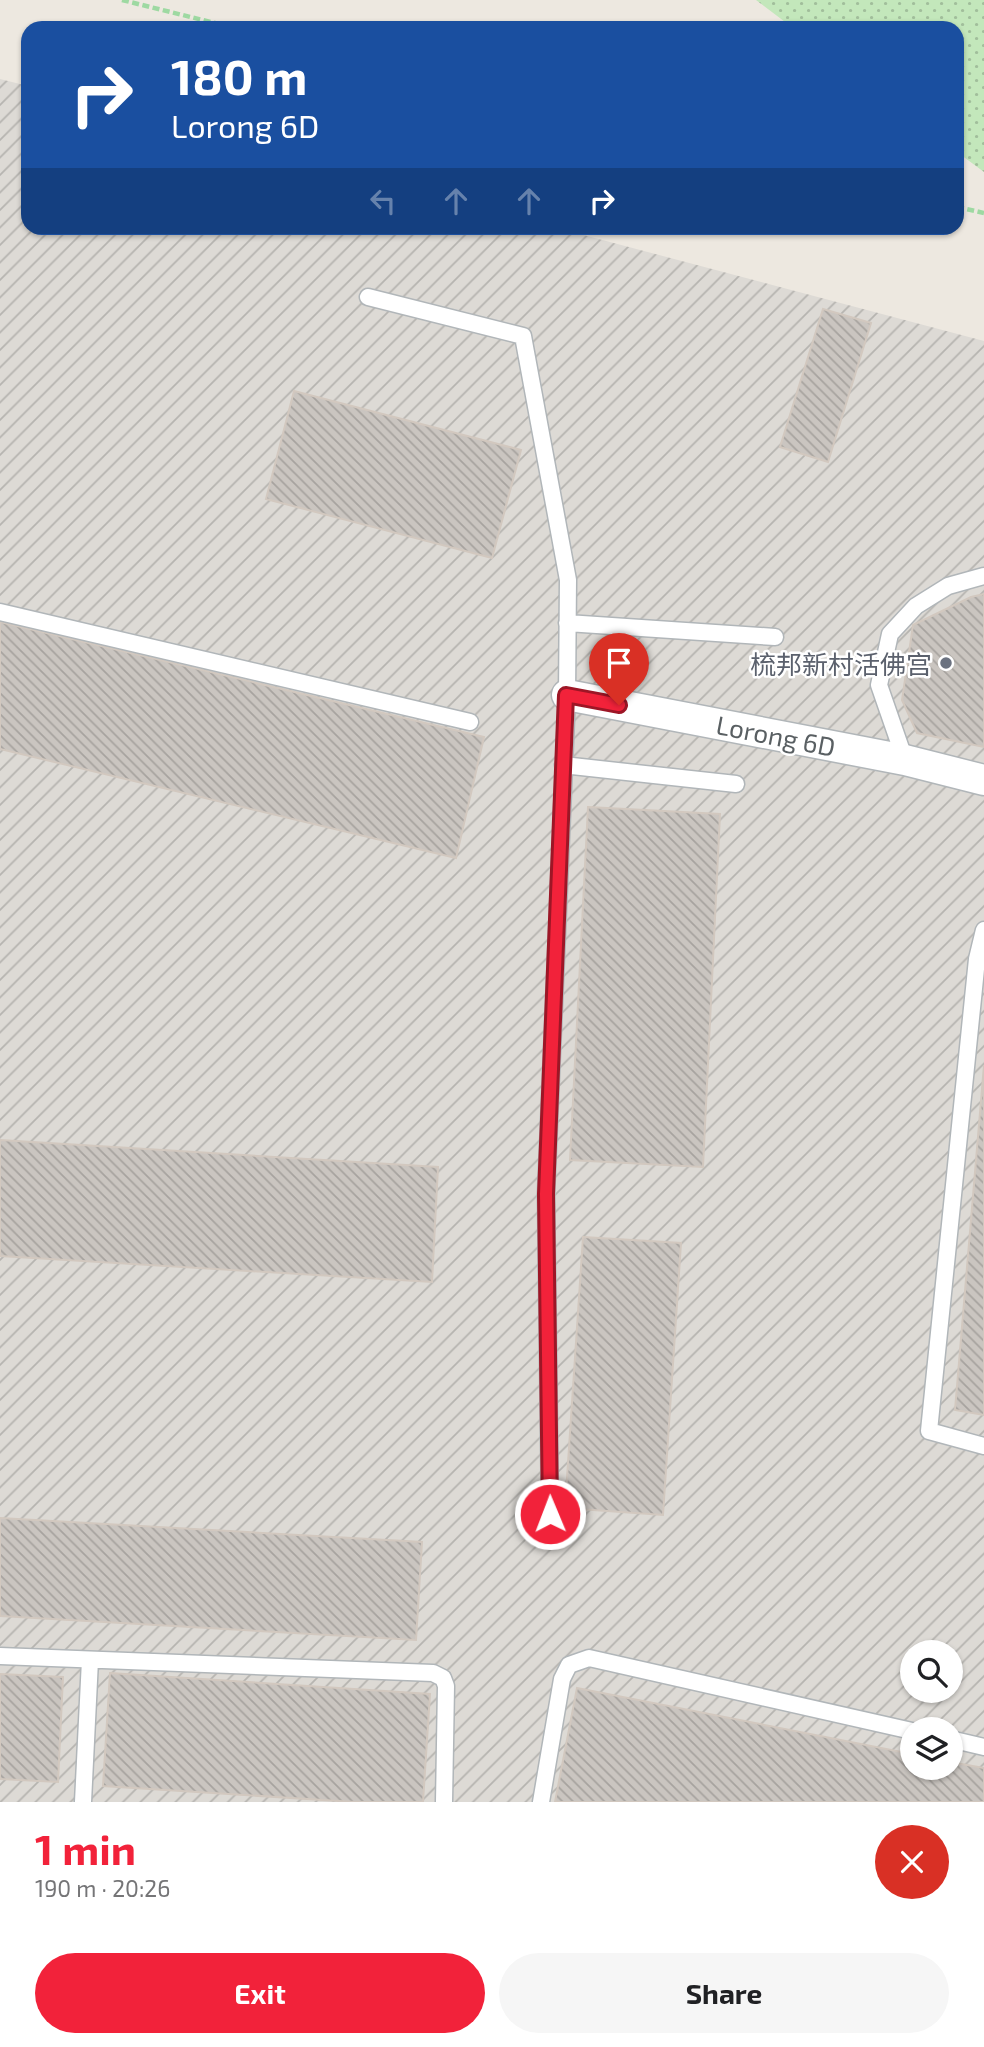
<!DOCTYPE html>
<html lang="en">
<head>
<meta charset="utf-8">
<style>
  :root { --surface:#fff; --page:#f6f6f6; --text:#202124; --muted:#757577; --accent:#f2223a }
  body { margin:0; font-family:"Exo 2","Noto Sans SC",sans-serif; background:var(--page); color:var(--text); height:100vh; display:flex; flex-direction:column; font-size:26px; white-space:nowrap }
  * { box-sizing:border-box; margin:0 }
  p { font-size:23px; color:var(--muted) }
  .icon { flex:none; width:38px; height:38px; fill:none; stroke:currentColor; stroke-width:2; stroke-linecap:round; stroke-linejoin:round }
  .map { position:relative; height:1802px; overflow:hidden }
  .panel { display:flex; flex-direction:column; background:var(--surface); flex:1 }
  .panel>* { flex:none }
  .hud { position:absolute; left:21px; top:21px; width:943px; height:214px; border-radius:21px; box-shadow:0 2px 5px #0004; background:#1a4fa0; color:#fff; overflow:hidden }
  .fabs { position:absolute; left:900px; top:1640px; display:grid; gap:14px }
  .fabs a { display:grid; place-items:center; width:63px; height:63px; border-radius:50%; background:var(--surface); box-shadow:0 2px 5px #0004; font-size:35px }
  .pin { position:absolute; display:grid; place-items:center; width:60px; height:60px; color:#fff; margin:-72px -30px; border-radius:50% 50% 50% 0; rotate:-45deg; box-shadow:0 0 7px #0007 }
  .pin .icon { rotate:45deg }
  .me { position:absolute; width:77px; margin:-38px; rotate:359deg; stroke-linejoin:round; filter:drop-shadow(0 0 5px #0008) }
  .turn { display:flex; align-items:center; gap:24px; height:147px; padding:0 35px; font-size:32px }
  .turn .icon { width:91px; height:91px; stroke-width:2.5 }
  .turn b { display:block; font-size:49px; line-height:60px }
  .lanes { display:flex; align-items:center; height:66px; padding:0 35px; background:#0003; justify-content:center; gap:35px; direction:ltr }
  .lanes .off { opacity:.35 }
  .round { display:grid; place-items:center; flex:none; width:74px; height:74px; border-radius:37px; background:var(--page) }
  .head { display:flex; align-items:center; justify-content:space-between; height:119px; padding:0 35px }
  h1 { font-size:42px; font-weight:700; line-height:52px; color:var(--accent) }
  .button { display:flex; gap:14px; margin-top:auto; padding:14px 35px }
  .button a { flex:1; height:80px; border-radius:42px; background:var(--accent); color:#fff; font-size:28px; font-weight:700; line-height:80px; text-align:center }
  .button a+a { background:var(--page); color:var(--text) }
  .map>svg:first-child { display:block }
  .industrial { fill:url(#industrial-furrows); fill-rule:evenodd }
  .grass { fill:url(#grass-dots) }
  .building { fill:url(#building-back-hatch); stroke:#d2c8bf; stroke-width:2 }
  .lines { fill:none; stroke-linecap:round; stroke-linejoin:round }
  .service-casing { stroke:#b1b6b9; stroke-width:19 }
  .minor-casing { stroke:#b1b6b9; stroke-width:33 }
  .path { stroke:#9ed9a2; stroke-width:4.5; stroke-dasharray:7 3.5; stroke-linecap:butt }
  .service { stroke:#fff; stroke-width:16 }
  .minor { stroke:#fff; stroke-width:30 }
  .route-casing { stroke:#9d1626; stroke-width:18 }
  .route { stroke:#f2223a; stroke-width:12 }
  .worship-dot { fill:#6b7280; stroke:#fff; stroke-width:2.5 }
  .labels { text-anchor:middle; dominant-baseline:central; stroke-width:5; stroke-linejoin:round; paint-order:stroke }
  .worship-label { font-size:26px; fill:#5b616d; stroke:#fff; text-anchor:end }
  .street-label { font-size:26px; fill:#595f62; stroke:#fff }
</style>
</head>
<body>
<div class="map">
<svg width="984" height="1802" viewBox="0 0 984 1802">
  <defs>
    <pattern id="industrial-furrows" width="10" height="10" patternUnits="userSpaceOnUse" patternTransform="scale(1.75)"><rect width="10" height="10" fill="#dddad5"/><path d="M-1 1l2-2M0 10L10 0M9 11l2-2" fill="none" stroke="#b6b4b0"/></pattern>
    <pattern id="grass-dots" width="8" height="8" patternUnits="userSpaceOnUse" patternTransform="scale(1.75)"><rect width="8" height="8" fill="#c3e7bb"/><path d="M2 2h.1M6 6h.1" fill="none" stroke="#a1be9b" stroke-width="1.8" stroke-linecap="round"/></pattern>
    <pattern id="building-back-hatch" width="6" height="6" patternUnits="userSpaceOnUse" patternTransform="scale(1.75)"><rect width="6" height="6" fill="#cac5c0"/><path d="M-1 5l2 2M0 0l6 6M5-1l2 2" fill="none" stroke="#a7a39f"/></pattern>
  </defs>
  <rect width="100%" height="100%" fill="#ede8e0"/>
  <!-- industrial -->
  <path class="industrial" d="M0,79l28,7v142h529l427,113v1461h-984zM912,1652h38v38h-38zM912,1729h38v39h-38z"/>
  <!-- grass -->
  <path class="grass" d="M756,0h228v172l-27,-20v-124h-164z"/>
  <!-- building -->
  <path class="building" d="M823,309l48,14 -43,139 -48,-15z
    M294,391l227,59 -29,108 -226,-59z
    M984,594v153l-67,-14 -15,-33 11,-75 58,-28z
    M0,622l484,115 -28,121 -456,-109z
    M588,807l132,7 -17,353 -133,-7z
    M984,1065v350l-29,-5z
    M0,1140l438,27 -6,115 -432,-26z
    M583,1237l98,6 -18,272 -98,-7z
    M0,1518l422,24 -6,98 -416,-24z
    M110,1673l320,21 -7,108h-69l-251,-16z
    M0,1674l63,3 -5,105 -58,-3z
    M577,1688l335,66v14h38v-6l34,6v34h-429z"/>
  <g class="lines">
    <!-- service casing -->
    <g class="service-casing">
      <path id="service" d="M368,297l155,39 45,244 -1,115 -21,499 4,320
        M0,612l470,110
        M567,623l208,14
        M905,760l-26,-75 11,-51 26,-28 32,-20 36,-10
        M563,765l173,19
        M984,930l-7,29 -48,472 55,15
        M0,1656l433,17 10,5 3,8 -2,116
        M950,1739l34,8
        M83,1802l7,-142
        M541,1802l21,-123 7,-14 20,-7 323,73"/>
    </g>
    <!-- minor casing -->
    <g class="minor-casing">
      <path id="minor" d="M567,695l338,65 79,20"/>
    </g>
    <!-- path -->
    <path class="path" d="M122,0l113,28
      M957,207l27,6"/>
    <!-- service -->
    <use href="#service" class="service"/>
    <!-- minor -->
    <use href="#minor" class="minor"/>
  </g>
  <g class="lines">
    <!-- route casing -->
    <g class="route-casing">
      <path id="route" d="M550,1514l-4,-320 20,-499 53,10"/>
    </g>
    <!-- route -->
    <use href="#route" class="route"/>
  </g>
  <!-- markers -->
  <circle class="worship-dot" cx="946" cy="663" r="7"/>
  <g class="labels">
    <!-- worship labels -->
    <g class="worship-label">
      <text x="932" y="663">梳邦新村活佛宫</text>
    </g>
    <!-- street labels -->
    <g class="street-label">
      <text transform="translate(776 735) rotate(11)">Lorong 6D</text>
    </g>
  </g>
</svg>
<div class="fabs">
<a><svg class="icon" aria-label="search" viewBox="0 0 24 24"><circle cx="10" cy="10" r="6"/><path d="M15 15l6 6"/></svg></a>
<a><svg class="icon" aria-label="layers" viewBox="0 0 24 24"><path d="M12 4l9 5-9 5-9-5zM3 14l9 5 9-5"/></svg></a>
</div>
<div class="pin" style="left:619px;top:705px;background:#d93025"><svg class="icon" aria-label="arrive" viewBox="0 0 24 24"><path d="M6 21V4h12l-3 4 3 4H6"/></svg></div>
<svg class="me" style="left:550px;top:1514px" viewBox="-20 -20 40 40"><circle r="17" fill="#f2223a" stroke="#fff" stroke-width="3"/><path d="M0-11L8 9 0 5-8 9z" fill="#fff"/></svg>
<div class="hud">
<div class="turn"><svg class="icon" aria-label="right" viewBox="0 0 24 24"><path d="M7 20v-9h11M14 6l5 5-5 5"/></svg><div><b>180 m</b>Lorong 6D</div></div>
<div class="lanes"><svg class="icon off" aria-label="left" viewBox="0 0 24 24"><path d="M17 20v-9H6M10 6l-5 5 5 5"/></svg><svg class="icon off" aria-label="ahead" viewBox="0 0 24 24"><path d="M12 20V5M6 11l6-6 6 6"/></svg><svg class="icon off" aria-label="ahead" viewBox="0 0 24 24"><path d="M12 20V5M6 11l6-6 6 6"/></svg><svg class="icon" aria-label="right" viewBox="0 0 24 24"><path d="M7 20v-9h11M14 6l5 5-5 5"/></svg></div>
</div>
</div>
<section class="panel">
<div class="head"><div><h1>1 min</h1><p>190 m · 20:26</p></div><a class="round" style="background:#d93025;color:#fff"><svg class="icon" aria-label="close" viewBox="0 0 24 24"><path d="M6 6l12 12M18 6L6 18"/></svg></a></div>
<div class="button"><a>Exit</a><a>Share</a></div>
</section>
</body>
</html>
